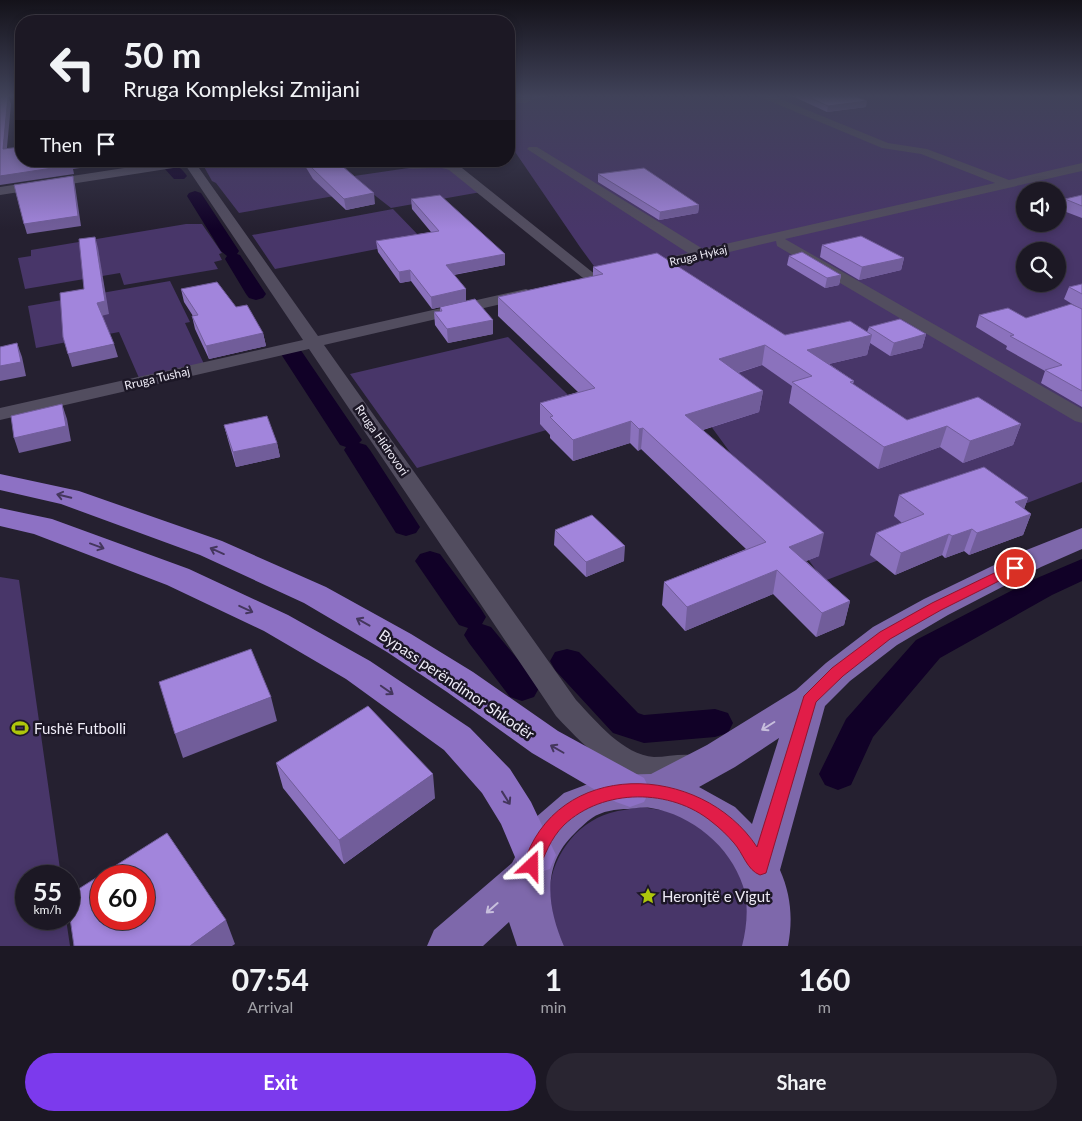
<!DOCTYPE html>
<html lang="en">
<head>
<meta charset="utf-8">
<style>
  :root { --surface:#1c1824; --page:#292531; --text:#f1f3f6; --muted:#a0a0a6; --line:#3a3741; --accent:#7c3aed }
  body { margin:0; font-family:Lato,sans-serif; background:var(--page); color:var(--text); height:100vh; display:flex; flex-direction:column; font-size:19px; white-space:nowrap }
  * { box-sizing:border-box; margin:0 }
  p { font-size:16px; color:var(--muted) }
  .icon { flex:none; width:28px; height:28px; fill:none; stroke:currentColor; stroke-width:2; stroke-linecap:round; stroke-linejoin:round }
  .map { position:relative; height:946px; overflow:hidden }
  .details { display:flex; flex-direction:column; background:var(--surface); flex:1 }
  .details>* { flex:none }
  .guide { position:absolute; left:15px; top:15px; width:500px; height:152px; border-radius:20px; box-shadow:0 2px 8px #0003,0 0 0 1px var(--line); background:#1c1824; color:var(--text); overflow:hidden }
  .fabs { position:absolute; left:1016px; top:182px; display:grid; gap:10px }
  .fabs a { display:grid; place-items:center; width:50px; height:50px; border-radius:50%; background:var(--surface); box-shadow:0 2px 8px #0003,0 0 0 1px var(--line); font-size:25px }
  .speed { position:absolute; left:15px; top:865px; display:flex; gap:10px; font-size:25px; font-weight:700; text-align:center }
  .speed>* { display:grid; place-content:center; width:65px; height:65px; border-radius:50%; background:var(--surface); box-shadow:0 2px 8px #0003,0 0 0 1px var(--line); line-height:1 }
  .speed small { font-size:12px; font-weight:400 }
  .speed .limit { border:8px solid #d22; background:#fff; color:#111 }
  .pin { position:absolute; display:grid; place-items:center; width:42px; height:42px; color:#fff; margin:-21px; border:2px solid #fff; border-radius:50%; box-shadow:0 1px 5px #0007 }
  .me { position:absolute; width:55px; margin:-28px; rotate:23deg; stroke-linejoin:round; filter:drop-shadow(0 0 4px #0008) }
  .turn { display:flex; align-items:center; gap:18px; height:105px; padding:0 25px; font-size:22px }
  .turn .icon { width:65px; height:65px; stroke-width:2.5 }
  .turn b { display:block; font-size:35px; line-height:42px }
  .then { display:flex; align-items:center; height:48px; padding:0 25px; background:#0003; gap:10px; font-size:19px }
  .eta { display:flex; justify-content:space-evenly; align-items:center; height:85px; text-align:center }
  .eta b { font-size:30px; font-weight:700; line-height:35px }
  .primary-button { display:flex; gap:10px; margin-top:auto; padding:10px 25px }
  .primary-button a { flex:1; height:58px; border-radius:30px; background:var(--accent); color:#fff; font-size:20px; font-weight:700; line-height:58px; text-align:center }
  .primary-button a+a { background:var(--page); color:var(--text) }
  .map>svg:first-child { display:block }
  .green { fill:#483669; fill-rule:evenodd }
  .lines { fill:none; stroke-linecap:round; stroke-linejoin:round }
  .canal { fill:#110127; fill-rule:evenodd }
  .minor { fill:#524d5f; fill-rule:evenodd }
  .primary { fill:#7e68ab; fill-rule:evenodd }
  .trunk { fill:#8d71c4; fill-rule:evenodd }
  .wall { fill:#8b72bd }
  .shaded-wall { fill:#715d9a }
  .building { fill:#a285dc; stroke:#715d9a; fill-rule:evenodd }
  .oneway { stroke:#44365d }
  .oneway2 { stroke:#c7bedc }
  .route { fill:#e11d48; stroke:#92132f }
  .labels { text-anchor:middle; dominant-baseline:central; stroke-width:5; stroke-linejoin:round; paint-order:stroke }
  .far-street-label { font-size:11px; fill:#efecf7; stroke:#1c1726 }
  .street-label { font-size:12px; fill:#efecf7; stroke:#1c1726 }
  .near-street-label { font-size:15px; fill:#efecf7; stroke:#1c1726 }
  .near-poi-label { font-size:15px; fill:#efecf7; stroke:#1c1726; text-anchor:start }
</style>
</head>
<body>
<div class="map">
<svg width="1082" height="946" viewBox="0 0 1082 946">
  <rect width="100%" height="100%" fill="#252030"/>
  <!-- green -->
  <path class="green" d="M1082,96v386l-258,99 -244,-334 -71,-104v-46zM1025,191h33v33h-33zM1025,251h33v33h-33z
    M213,161h126l15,15 68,-10 24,1 35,25 -90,16 -23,-18 -129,23 -23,-30 -4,-2 -10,-18z
    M393,209l30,31 -148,29 -23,-34z
    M186,224h16l20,29 -3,1 3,6 -8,2 4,7 -94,16 -4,-12 -95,16 -7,-31 13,-2v-6z
    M170,281l20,41 -5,1 19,41 -65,14 -20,-46 -83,16 -8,-42z
    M508,337l83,80 -174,51 -67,-94z
    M0,577l19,3 42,296h-35v43h40l4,27h-70z
    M641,807l32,5 31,14 26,23 24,56 -8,41h-182c-4,-10 -11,-22 -13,-32 -9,-43 18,-89 59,-101 10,-3 21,-4 31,-6z"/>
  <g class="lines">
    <!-- canal -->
    <path class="canal" d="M171,164c7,1 12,6 16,12l-3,3h-10l-10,-11 2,-3z
      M195,191l6,2 38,58 -2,3 3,1 26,39 -3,4 -7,2 -7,-2 -3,-4 -21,-35 2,-3 -6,-5 -34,-55 2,-3z
      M290,344l8,2 64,94 -3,3 7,2 4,5 50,77 -4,6 -10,3 -10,-3 -52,-83 2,-3 -6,-2 -61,-94 3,-5z
      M430,551l10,3 41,55 5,8 -4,7 9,3 43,52 5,9 -5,9 -12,4 -12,-4 -41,-54 -5,-8 4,-7 -9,-3 -44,-64 5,-7z
      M1082,559v22l-30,14 -112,63 -67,79 -22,48 -13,5 -13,-5 -6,-11 27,-55 70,-79 114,-59z
      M567,649l12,3 59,61 6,2 71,-6 13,4 5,10 -5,10 -13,4 -71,6 -31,-10 -58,-63 -5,-9 5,-9z"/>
    <!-- minor -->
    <path class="minor" d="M519,96h10l2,4 -5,3h-12v-4z
      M758,96h15l115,47 39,6 82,31 73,-17v8l-297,68 297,170v14l-7,-2 -298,-175 -1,-5 -135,32 -5,-2 -3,-3 3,-3 52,-12 -161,-104 2,-2h8l166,102 292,-66 -74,-29 -39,-6z
      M170,161h24l124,175 208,-47 6,2 2,3 -2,3 -208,48 252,355c20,21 47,55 78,57 16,0 31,-5 47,0l4,9 -4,9c-65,22 -104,-15 -145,-59l-247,-367 -309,71v-12l303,-68 -117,-174 -186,29v-8z
      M418,161h30l9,3 144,115 -3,3h-10l-139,-112c-13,-6 -38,3 -45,-4l2,-3z"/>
    <!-- primary -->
    <path class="primary" d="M1082,528v21l-41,18 -93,48 -51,30 -47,36 -25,25 -45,164c11,25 13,49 8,76h-46c5,-19 7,-42 1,-60 -13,-40 -51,-71 -92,-78 -7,-1 -15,0 -23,1 -12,0 -26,2 -36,9 -6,4 -12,10 -17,15 -34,32 -28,74 -11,113h-47l-8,-24 -26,24h-56l7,-16 78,-67 23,-45 29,-25 48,-18 39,-1 56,-29 89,-55 30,-27 47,-36 51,-28 95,-46zM779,738l-27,86 -17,-17 -36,-20 36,-20z"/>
    <!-- trunk -->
    <path class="trunk" d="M0,474l79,17 143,50 104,46 85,47 62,38 85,59 86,47 6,12 -6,12 -14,5 -14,-5 -84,-49 -85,-61 -60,-40 -83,-49 -104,-48 -139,-51 -61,-14z
      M0,508l52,11 137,50 99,46 82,46 100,67 40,41 21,33 25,53 -6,14 -15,5 -15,-5 -19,-45 -19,-31 -38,-43 -98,-71 -82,-48 -97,-46 -133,-51 -34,-8z"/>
  </g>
  <!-- wall -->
  <path class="wall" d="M792,96h63l11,11 -39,5z
    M302,161h34l39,43 -29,6 -33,-31z
    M598,174l101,31 -1,8 -39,7 -61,-38z
    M1082,195v23l-21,-8 4,-11z
    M411,199l94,55v11l-51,10 12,14v12l-34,8 -21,-28 -11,2 -22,-31 -2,-11 55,-9 -19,-23z
    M822,245l82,13 -3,12 -42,10 -39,-23z
    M789,256l52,19 -2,10 -14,3 -38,-23z
    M593,267l192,68 82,-3 2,-5 57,7 -4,14 -32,8 -20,-13 -3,12 -38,9 25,17 -1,3 54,36 114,4 -8,21 -50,18 -23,-16 -62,22 -89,-66 3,-17 -30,-21 -24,8 25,18 -4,21 -56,18 116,126 -13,5 44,40 -6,24 -28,12 -43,-43 -88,37 -23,-26 2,-23 82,-33 -105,-100 -3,2 -8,-8 -57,18 -23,-23v-3l-10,-11v-21l38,-11 -80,-76v-19l95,-21z
    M1082,284v123l-41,-24 4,-12 -39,-22 1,-3 -31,-19 3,-12 47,3 51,-11 -13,-8 5,-12z
    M181,289l55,18 27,26 3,13 -57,13 -14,-30 -3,-13h1l-9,-14z
    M440,307l53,13v14l-45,9 -13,-18 -1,-13 6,-1z
    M224,425l53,18 3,14 -44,10 -8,-27z
    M899,495l129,3 -4,11 7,5 -8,21 -54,20 -5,-4 -19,7 -3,-3 -47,20 -25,-20 6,-22 26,-10 -8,-7z
    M555,530l69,31 -38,16 -32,-32z
    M276,763l159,35 -91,66 -61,-76z"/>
  <!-- shaded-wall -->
  <path class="shaded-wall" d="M8,96l3,8 -5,54 -3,-9z
    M509,96h6l-2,1 -1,4h-3z
    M532,96h18l-18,3z
    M867,101l-1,6 -39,5 1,-6z
    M71,161h15l1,6 -14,2 1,5 -74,11v-9z
    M73,176l2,9 6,41 -54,8 -3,-10z
    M374,193l1,11 -29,6 -2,-11z
    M699,205l-1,8 -39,7 1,-8z
    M95,237l3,11 11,66 -8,2 -4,-13z
    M505,254v11l-59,11v-11z
    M904,258l-3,12 -42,10 3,-13z
    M410,270l1,11 -11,2 -1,-11z
    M841,275l-2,10 -14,3 2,-10z
    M466,289v12l-34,8 -1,-12z
    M493,320v14l-45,9 -1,-14z
    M263,333l3,13 -57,13 -3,-13z
    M926,334l-4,14 -32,8 4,-13z
    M872,335l-5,20 -64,15 4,-20z
    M17,343l5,14 4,19 -26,5v-15z
    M114,344l4,13 -46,10 -4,-13z
    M765,345l-3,20 -46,14 3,-20z
    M763,391l-4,21 -76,24 2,-21z
    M62,404l5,15 4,22 -52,12 -5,-15z
    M631,421l-1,22 -57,18v-21z
    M1021,424l-8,21 -50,18 7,-22z
    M947,426l-7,21 -62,22 6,-22z
    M643,428l-2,21 -3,2 1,-22z
    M277,443l3,14 -44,10 -3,-15z
    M1028,498l-7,19 10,-3 -8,21 -54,20 8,-22 38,-31z
    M972,529l-8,22 -19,7 7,-22z
    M824,533l-5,23 -35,14 5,-23z
    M949,534l-7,21 -47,20 6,-22z
    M625,546l-1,15 -38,16v-15z
    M777,570l-4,24 -88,37 2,-24z
    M850,601l-6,24 -28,12 6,-24z
    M271,697l6,24 -94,37 -8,-24z
    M433,774l2,24 -91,66 -5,-24z
    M226,920l9,24 -3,2h-42z"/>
  <!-- building -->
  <path class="building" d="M8,96l-5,53 18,-2v14h50l1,4 -72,11v-79z
    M806,96h49l12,5 -39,5z
    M307,161h29l38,32 -30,6 -32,-31z
    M644,168l55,37 -39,7 -62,-38z
    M73,176l5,40 -54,8 -10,-39z
    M440,195l65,59 -59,11 20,24 -35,8 -21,-27 -11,2 -23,-31 63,-10 -28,-32z
    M1082,195v11l-17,-7z
    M861,236l43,22 -42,9 -40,-22z
    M95,237l10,64 -8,2 17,41 -46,10 -5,-17 -3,-44 24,-4 -5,-50z
    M802,252l39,23 -14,3 -38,-22z
    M657,253l128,82 65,-14 22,14 -65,15 47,31 -4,1 57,38 71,-23 43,27 -51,17 -23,-15 -63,21 -92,-65 20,-6 -47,-31 -46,14 44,32 -78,24 139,118 -35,14 61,54 -28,12 -45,-43 -90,37 -23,-25 102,-40 -123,-114 -4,1 -8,-8 -58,19 -23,-23 3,-1 -13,-13 55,-15 -97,-91 105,-23 -10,-7z
    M217,282l19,25 11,-2 16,28 -57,13 -14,-30 6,-1 -17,-26z
    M1082,284v10l-13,-7z
    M475,299l18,21 -46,9 -13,-17 8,-1 -2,-4z
    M1071,304l11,5v82l-37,-21 17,-5 -52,-29 4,-1 -35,-20 29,-7 18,10z
    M900,319l26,15 -32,9 -25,-16z
    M17,343l4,19 -21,4v-19z
    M62,404l4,22 -52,12 -3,-22z
    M267,416l10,27 -44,9 -9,-27z
    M984,467l44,31 -13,4 16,12 -54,19 -5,-4 -20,7 -3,-2 -48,19 -25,-20 48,-19 -25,-19z
    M592,515l33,31 -39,16 -31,-32z
    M251,649l20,48 -96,37 -16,-52z
    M368,706l65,68 -94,66 -63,-77z
    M167,833l59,87 -36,26h-116l-5,-35v-16zM101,876h43v43h-43z"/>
  <!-- one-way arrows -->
  <defs><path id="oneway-shaft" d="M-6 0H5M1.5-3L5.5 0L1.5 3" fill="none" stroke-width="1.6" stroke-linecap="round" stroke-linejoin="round" transform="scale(1.25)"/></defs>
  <g class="oneway">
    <use href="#oneway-shaft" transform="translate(64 496) rotate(-166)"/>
    <use href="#oneway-shaft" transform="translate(97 546) rotate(20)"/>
    <use href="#oneway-shaft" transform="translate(217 551) rotate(-156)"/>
    <use href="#oneway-shaft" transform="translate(246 609) rotate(25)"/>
    <use href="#oneway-shaft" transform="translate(363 622) rotate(-151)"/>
    <use href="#oneway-shaft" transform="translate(387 690) rotate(35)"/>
    <use href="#oneway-shaft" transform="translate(557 749) rotate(-150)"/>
    <use href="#oneway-shaft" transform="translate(506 798) rotate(58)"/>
  </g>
  <g class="oneway2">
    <use href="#oneway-shaft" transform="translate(768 726) rotate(148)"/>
    <use href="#oneway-shaft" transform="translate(492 908) rotate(139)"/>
  </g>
  <!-- sky -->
  <linearGradient id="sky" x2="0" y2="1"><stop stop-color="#14121a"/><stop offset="0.42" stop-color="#404259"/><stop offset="1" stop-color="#404259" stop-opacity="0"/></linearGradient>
  <rect width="1082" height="229" fill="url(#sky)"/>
  <!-- route -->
  <path class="route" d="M1015,563l6,5 -2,3 -78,39 -51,29 -47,37 -27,26 -50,171 -6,2c-13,-5 -17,-22 -26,-32 -6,-7 -14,-15 -22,-21 -41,-34 -109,-34 -148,3 -14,14 -19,30 -26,46l-6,3 -7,-3 -2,-5c32,-109 178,-104 234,-19l47,-151 28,-28 48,-36 52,-29z"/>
  <!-- icons -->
  <defs>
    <g id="stadium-bare" transform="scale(1.35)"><path d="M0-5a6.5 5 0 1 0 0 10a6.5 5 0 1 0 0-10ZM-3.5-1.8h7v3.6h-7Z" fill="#aec60b" stroke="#1c1726" stroke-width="2.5" paint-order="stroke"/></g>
    <g id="sight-bare" transform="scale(1.35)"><path d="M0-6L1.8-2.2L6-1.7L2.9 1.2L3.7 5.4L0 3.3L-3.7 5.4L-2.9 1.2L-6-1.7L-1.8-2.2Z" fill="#aec60b" stroke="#1c1726" stroke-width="2.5" paint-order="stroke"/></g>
  </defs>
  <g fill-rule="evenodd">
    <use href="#stadium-bare" x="20" y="728"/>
    <use href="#sight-bare" x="648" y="896"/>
  </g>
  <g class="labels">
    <!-- far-street labels -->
    <g class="far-street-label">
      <text transform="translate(698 255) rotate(-13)">Rruga Hykaj</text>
    </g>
    <!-- street labels -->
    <g class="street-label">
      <text transform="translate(157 378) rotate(-13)">Rruga Tushaj</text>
      <text transform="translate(382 440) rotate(55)">Rruga Hidrovori</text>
    </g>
    <!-- near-street labels -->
    <g class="near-street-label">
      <text transform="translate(457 684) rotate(34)">Bypass perëndimor Shkodër</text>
    </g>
    <!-- near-poi labels -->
    <g class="near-poi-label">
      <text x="34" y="728">Fushë Futbolli</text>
      <text x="662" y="896">Heronjtë e Vigut</text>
    </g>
  </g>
</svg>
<div class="fabs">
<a><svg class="icon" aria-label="sound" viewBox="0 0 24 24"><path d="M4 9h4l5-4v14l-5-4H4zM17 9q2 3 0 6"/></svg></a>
<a><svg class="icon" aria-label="search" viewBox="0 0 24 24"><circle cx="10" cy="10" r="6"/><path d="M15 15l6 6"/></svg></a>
</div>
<div class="speed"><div>55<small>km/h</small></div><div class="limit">60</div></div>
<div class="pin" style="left:1015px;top:568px;background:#d93025"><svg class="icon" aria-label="arrive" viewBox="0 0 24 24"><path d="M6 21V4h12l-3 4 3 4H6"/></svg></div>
<svg class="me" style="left:532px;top:866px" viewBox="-20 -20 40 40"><path d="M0-17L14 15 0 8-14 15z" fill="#e11d48" stroke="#fff" stroke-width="4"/></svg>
<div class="guide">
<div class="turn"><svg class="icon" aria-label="left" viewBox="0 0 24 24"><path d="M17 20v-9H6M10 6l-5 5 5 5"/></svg><div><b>50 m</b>Rruga Kompleksi Zmijani</div></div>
<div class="then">Then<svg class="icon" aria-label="arrive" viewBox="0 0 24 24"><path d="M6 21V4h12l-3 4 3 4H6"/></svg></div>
</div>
</div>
<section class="details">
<div class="eta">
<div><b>07:54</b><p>Arrival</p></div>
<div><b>1</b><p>min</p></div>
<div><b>160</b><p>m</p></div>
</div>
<div class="primary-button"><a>Exit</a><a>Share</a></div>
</section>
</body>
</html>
